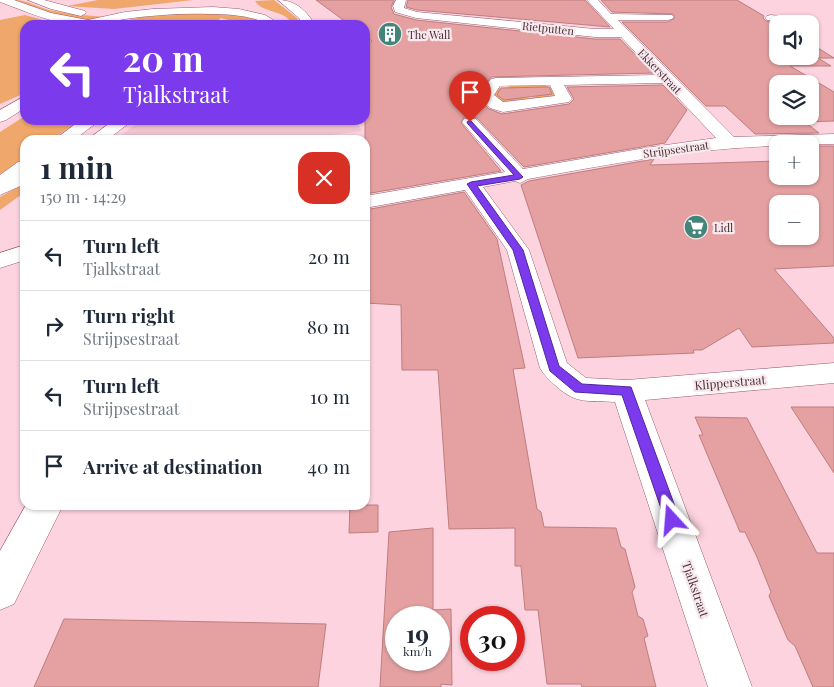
<!DOCTYPE html>
<html lang="en">
<head>
<meta charset="utf-8">
<style>
  :root { --surface:#fff; --page:#f6f6f7; --text:#1f2937; --muted:#747a83; --line:#e0e1e3 }
  body { margin:0; font-family:"Playfair Display",serif; background:var(--page); color:var(--text); height:100vh; display:flex; flex-direction:column; font-size:19px; white-space:nowrap }
  * { box-sizing:border-box; margin:0 }
  p { font-size:16px; color:var(--muted) }
  .icon { flex:none; width:28px; height:28px; fill:none; stroke:currentColor; stroke-width:2; stroke-linecap:round; stroke-linejoin:round }
  .map { position:relative; flex:1; overflow:hidden }
  .panel { position:absolute; left:20px; top:135px; width:350px; height:375px; display:flex; flex-direction:column; background:var(--surface); border-radius:15px; box-shadow:0 1px 4px #0004 }
  .panel>* { flex:none }
  .guide { position:absolute; left:20px; top:20px; width:350px; height:105px; border-radius:15px; box-shadow:0 1px 4px #0004; background:#7c3aed; color:#fff; overflow:hidden }
  .buttons { position:absolute; left:769px; top:15px; display:grid; gap:10px }
  .buttons a { display:grid; place-items:center; width:50px; height:50px; border-radius:10px; background:var(--surface); box-shadow:0 1px 4px #0004; font-size:25px }
  .speed { position:absolute; left:385px; top:606px; display:flex; gap:10px; font-size:25px; font-weight:700; text-align:center }
  .speed>* { display:grid; place-content:center; width:65px; height:65px; border-radius:50%; background:var(--surface); box-shadow:0 1px 4px #0004; line-height:1 }
  .speed small { font-size:12px; font-weight:400 }
  .speed .limit { border:8px solid #d22; background:#fff; color:#111 }
  .pin { position:absolute; display:grid; place-items:center; width:42px; height:42px; color:#fff; margin:-51px -21px; border-radius:50% 50% 50% 0; rotate:-45deg; box-shadow:0 0 5px #0007 }
  .pin .icon { rotate:45deg }
  .me { position:absolute; width:55px; margin:-28px; rotate:341deg; stroke-linejoin:round; filter:drop-shadow(0 0 4px #0008) }
  .turn { display:flex; align-items:center; gap:18px; height:105px; padding:0 20px; font-size:22px }
  .turn .icon { width:65px; height:65px; stroke-width:2.5 }
  .turn b { display:block; font-size:35px; line-height:42px }
  .round { display:grid; place-items:center; flex:none; width:52px; height:52px; border-radius:15px; background:var(--page) }
  .head { display:flex; align-items:center; justify-content:space-between; height:85px; padding:0 20px }
  h1 { font-size:30px; font-weight:700; line-height:38px }
  ul { padding:0; list-style:none }
  li { display:flex; align-items:center; gap:15px; height:70px; padding:0 20px; border-top:1px solid var(--line) }
  li div { flex:1 }
  li b { display:block; font-size:19px }
  li em { font-style:normal }
  .map>svg:first-child { display:block }
  .built { fill:#f1c4d1 }
  .green { fill:#f0a76c }
  .building { fill:#e5a1a1; stroke:#be7d7e; fill-rule:evenodd }
  .lines { fill:none; stroke-linecap:round; stroke-linejoin:round }
  .minor-casing { stroke:#985d70; stroke-width:1 }
  .major-casing { stroke:#985d70; stroke-width:1 }
  .highway-casing { stroke:#985d70; stroke-width:1 }
  .minor { fill:#fff; fill-rule:evenodd }
  .major { fill:#fff; fill-rule:evenodd }
  .highway { fill:#fff; fill-rule:evenodd }
  .route { fill:#7c3aed; stroke:#51269a }
  .labels { text-anchor:middle; dominant-baseline:central; stroke-width:4.5; stroke-linejoin:round; paint-order:stroke }
  .far-street-label { font-size:11px; fill:#492e36; stroke:#f7e9ed }
  .far-poi-label { font-size:11px; fill:#492e36; stroke:#f7e9ed; text-anchor:start }
  .street-label { font-size:12px; fill:#492e36; stroke:#f7e9ed }
</style>
</head>
<body>
<div class="map">
<svg width="834" height="687" viewBox="0 0 834 687">
  <rect width="100%" height="100%" fill="#fcd3df"/>
  <!-- built -->
  <path class="built" d="M141,120h215l6,11 -68,9h-179z"/>
  <!-- green -->
  <path class="green" d="M15,0c12,0 23,7 34,10 18,4 37,5 55,7l-17,5 -50,-12z
    M98,0h95l-79,9 -47,-3z
    M274,0l23,18 2,7h-6c-8,-16 -30,-11 -38,-24z
    M227,10l33,10 4,5h-17l-26,-7 -4,3 15,4h-104l4,-2c-7,-2 -17,2 -25,2l43,-10z
    M25,15l36,10h-36v68l-25,11v-84z
    M502,85h43l5,2 5,9 -55,6 -7,-6 6,-9 7,10 25,1 10,-4 -32,-6 1,-1z
    M25,116v4h56l-30,20h-26v18l-25,17v-43z
    M25,183v9l-25,18v-13z"/>
  <!-- building -->
  <path class="building" d="M316,0h78l-3,7 3,7 22,6 179,19h25l33,34 -162,4 -15,19 13,13 13,5 67,-10 5,-5 -7,-12 96,-2 24,25 -22,33 -141,24 -47,-49 -13,-1 -3,6 40,48 -136,23v-148l7,-5 -7,-5v-11h-15z
    M408,0h177l25,27 -193,-17 -11,-3z
    M601,0h136l27,16 -1,2 3,3 12,3v32h32v-13l24,15h-16l13,8h-41l44,26v29l-29,1 14,11 -64,1 -30,-28h-19l-84,-84h46l7,-4 -2,-4 -61,-2zM778,84h32v32h-32z
    M549,87l3,7 -48,6 -7,-5 4,-7z
    M810,146h24v120l-60,3 60,69v5l-82,4 -13,-19 -37,22h-9l1,3 -116,5 -57,-173 8,-4 125,-22 -4,6 128,-4v15h32zM778,204h32v32h-32z
    M464,192l33,47 28,129 -12,1 24,140 4,3 3,15 72,1 5,19 4,2 10,38 -3,5 6,24 5,3 5,17 -4,2 12,49h-74l-1,-3h-34l-9,-74h-13l-4,-44h-6v-38l-66,1 -11,-159h-36l-1,-65 -36,-2v-93z
    M791,407h43v66z
    M695,417l52,1 70,135h17v134h-21l-18,-41 -7,-6 -19,-44 2,-4 -14,-35 -12,-25h-5l-41,-97h4z
    M350,505h28v27l-29,1z
    M433,528v82l18,-1 1,76 -11,-1v3h-61l9,-155zM396,618h43v42h-43z
    M64,619l262,5 -8,63h-284z"/>
  <g class="lines">
    <!-- minor casing -->
    <g class="minor-casing">
      <path id="minor" d="M278,0c17,0 28,10 37,25h-12l-4,-7z
        M396,0h10l-2,8 13,4 178,17h19l-27,-29h11l13,14 61,1 2,2 -2,2 -4,1h-50l116,117 100,-3v10h-56v2c-85,2 -167,18 -250,33l-8,4 -5,-2 -32,6 46,63 38,113 19,15 41,2 207,-17v20l-189,17 107,287h-44l-93,-285c-27,-2 -38,3 -59,-16 -7,-6 -12,-11 -16,-18l-33,-118 -42,-60 -100,18v-12l140,-24 -43,-50 2,-3h12l47,50 122,-21 71,-10 -52,-55 -100,2 8,14 -3,3 -66,10 -13,-4 -12,-12 13,-17 5,-1 161,-3 -36,-38h-26l-179,-19 -21,-6 -2,-6zM550,85l5,11 -52,6 -9,-7 6,-9z
        M771,15l9,1 2,2 -6,3 -9,-1 -2,-2 2,-2z
        M114,120h19l-26,20h-20z
        M25,171v13l-25,11v-13z
        M25,245v15l-25,8v-15z
        M26,505h37l-49,99 -14,6v-59z"/>
    </g>
    <!-- major casing -->
    <g class="major-casing">
      <path id="major" d="M0,0h14l37,13 37,7 37,-8 28,-3 60,-2 26,2 26,6 16,10c-14,0 -14,-2 -26,-6 -14,-4 -30,-5 -45,-5 -29,-1 -57,1 -85,5 -17,3 -30,7 -48,6 -26,-2 -52,-14 -77,-23z
        M25,96v12l-19,12 -6,2v-12z
        M81,120h19l-26,20h-20z
        M25,160v15l-18,13 -7,2v-15l18,-13z"/>
    </g>
    <!-- highway casing -->
    <g class="highway-casing">
      <path id="highway" d="M28,0h16l41,11 1,2 -5,3 -30,-7z"/>
    </g>
    <!-- minor -->
    <use href="#minor" class="minor"/>
    <!-- major -->
    <use href="#major" class="major"/>
    <!-- highway -->
    <use href="#highway" class="highway"/>
  </g>
  <!-- route -->
  <path class="route" d="M470,120l53,57 -3,2 -43,7 46,64 36,116 23,18 49,3 49,133 -3,5 -5,2 -5,-2 -2,-5 -43,-125 -47,-3 -25,-21 -37,-121 -46,-66 4,-2 43,-7 -46,-51 -1,-2z"/>
  <!-- icons -->
  <defs>
    <g id="building-disc" transform="scale(1.25)"><circle r="9.5" fill="#438679" stroke="#f7e9ed"/><path d="M-4-6H4V6H1V3H-1V6H-4ZM-2.5-4.3h1.7v1.8h-1.7ZM.8-4.3h1.7v1.8H.8ZM-2.5-1h1.7V.8h-1.7ZM.8-1h1.7V.8H.8Z" fill="#fff"/></g>
    <g id="supermarket-disc" transform="scale(1.25)"><circle r="9.5" fill="#438679" stroke="#f7e9ed"/><path d="M-6-5.5h2.5l.6 2H6L4.5 2H-2.5L-4.4-4H-6ZM-1.5 3.2a1.3 1.3 0 1 0 .1 0ZM3 3.2a1.3 1.3 0 1 0 .1 0Z" fill="#fff"/></g>
  </defs>
  <g fill-rule="evenodd">
    <use href="#building-disc" x="390" y="34"/>
    <use href="#supermarket-disc" x="696" y="227"/>
  </g>
  <g class="labels">
    <!-- far-street labels -->
    <g class="far-street-label">
      <text transform="translate(548 28) rotate(6)">Rietputten</text>
      <text transform="translate(660 71) rotate(46)">Ekkerstraat</text>
      <text transform="translate(676 149) rotate(-8)">Strijpsestraat</text>
    </g>
    <!-- far-poi labels -->
    <g class="far-poi-label">
      <text x="408" y="34">The Wall</text>
      <text x="714" y="227">Lidl</text>
    </g>
    <!-- street labels -->
    <g class="street-label">
      <text transform="translate(730 382) rotate(-5)">Klipperstraat</text>
      <text transform="translate(696 589) rotate(71)">Tjalkstraat</text>
    </g>
  </g>
</svg>
<div class="buttons">
<a><svg class="icon" aria-label="sound" viewBox="0 0 24 24"><path d="M4 9h4l5-4v14l-5-4H4zM17 9q2 3 0 6"/></svg></a>
<a><svg class="icon" aria-label="layers" viewBox="0 0 24 24"><path d="M12 4l9 5-9 5-9-5zM3 14l9 5 9-5"/></svg></a>
<a>+</a>
<a>−</a>
</div>
<div class="speed"><div>19<small>km/h</small></div><div class="limit">30</div></div>
<div class="pin" style="left:470px;top:122px;background:#d93025"><svg class="icon" aria-label="arrive" viewBox="0 0 24 24"><path d="M6 21V4h12l-3 4 3 4H6"/></svg></div>
<svg class="me" style="left:672px;top:520px" viewBox="-20 -20 40 40"><path d="M0-17L14 15 0 8-14 15z" fill="#7c3aed" stroke="#fff" stroke-width="4"/></svg>
<div class="guide">
<div class="turn"><svg class="icon" aria-label="left" viewBox="0 0 24 24"><path d="M17 20v-9H6M10 6l-5 5 5 5"/></svg><div><b>20 m</b>Tjalkstraat</div></div>
</div>
<section class="panel">
<div class="head"><div><h1>1 min</h1><p>150 m · 14:29</p></div><a class="round" style="background:#d93025;color:#fff"><svg class="icon" aria-label="close" viewBox="0 0 24 24"><path d="M6 6l12 12M18 6L6 18"/></svg></a></div>
<ul>
<li><svg class="icon" aria-label="left" viewBox="0 0 24 24"><path d="M17 20v-9H6M10 6l-5 5 5 5"/></svg><div><b>Turn left</b><p>Tjalkstraat</p></div><em>20 m</em></li>
<li><svg class="icon" aria-label="right" viewBox="0 0 24 24"><path d="M7 20v-9h11M14 6l5 5-5 5"/></svg><div><b>Turn right</b><p>Strijpsestraat</p></div><em>80 m</em></li>
<li><svg class="icon" aria-label="left" viewBox="0 0 24 24"><path d="M17 20v-9H6M10 6l-5 5 5 5"/></svg><div><b>Turn left</b><p>Strijpsestraat</p></div><em>10 m</em></li>
<li><svg class="icon" aria-label="arrive" viewBox="0 0 24 24"><path d="M6 21V4h12l-3 4 3 4H6"/></svg><div><b>Arrive at destination</b></div><em>40 m</em></li>
</ul>
</section>
</div>
</body>
</html>
